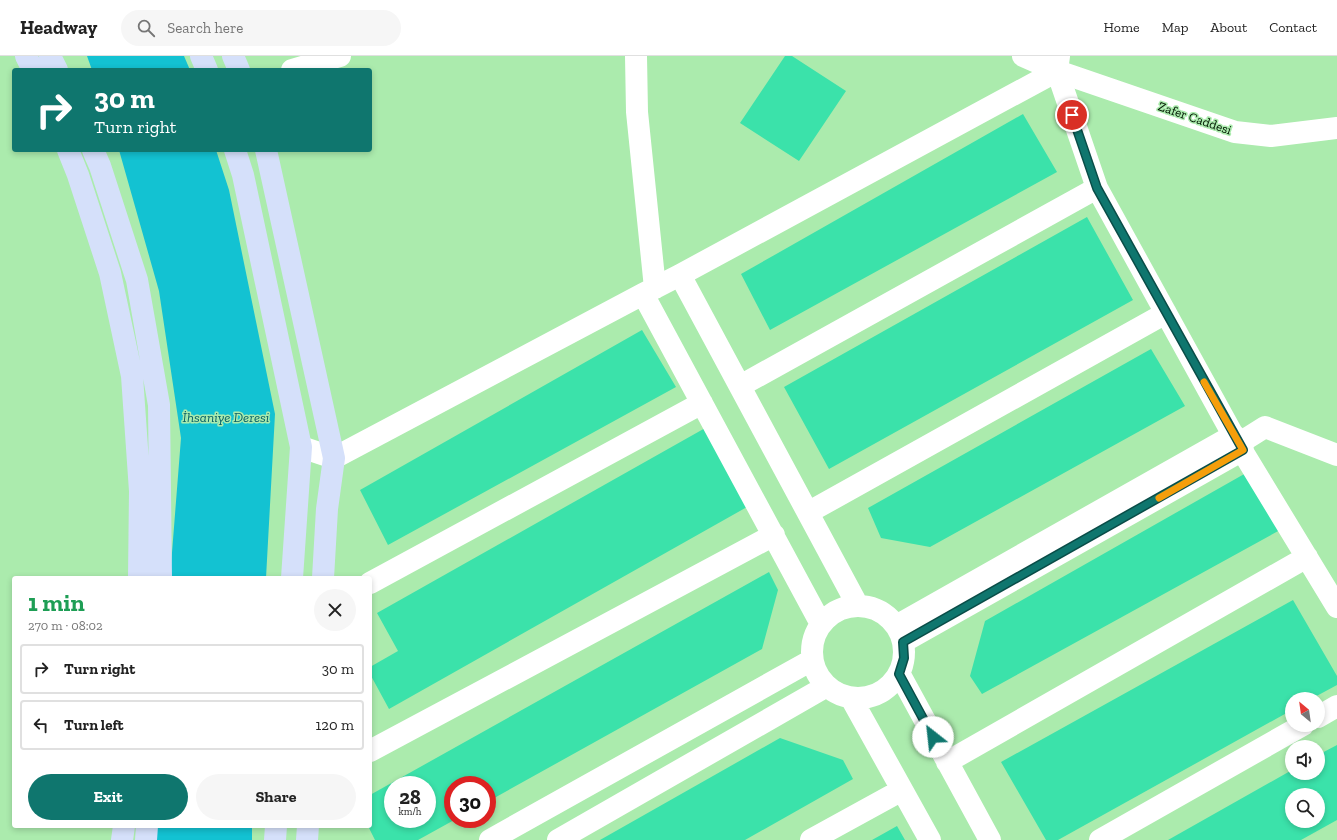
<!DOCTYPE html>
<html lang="en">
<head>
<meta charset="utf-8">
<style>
  :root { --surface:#fff; --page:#f6f6f6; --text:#222; --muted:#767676; --line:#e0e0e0; --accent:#0f766e }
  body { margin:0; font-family:"Zilla Slab",serif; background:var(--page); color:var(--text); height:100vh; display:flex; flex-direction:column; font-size:15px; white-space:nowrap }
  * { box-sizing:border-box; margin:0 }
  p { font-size:13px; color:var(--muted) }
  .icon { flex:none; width:22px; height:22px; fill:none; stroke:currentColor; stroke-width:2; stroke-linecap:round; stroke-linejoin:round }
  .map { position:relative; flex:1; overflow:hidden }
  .side { position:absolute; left:12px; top:520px; width:360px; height:252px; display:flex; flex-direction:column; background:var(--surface); border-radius:4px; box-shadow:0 2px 6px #0003 }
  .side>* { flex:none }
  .guide { position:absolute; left:12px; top:12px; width:360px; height:84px; border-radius:4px; box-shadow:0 2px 6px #0003; background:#0f766e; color:#fff; overflow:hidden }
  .needle { width:26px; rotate:331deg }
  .controls { position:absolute; left:1285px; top:636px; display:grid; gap:8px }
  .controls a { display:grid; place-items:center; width:40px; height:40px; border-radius:50%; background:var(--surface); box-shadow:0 2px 6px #0003; font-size:20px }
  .speed { position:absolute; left:384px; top:720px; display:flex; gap:8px; font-size:20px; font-weight:700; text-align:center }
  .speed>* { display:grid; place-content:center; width:52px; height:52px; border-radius:50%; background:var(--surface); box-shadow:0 2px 6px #0003; line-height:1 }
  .speed small { font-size:10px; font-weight:400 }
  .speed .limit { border:6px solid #d22; background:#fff; color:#111 }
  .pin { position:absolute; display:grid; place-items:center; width:34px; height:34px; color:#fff; margin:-17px; border:2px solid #fff; border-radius:50%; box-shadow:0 1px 4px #0007 }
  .me { position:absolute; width:44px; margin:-22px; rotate:331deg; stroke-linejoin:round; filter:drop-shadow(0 0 3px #0008) }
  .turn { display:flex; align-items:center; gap:14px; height:84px; padding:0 16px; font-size:18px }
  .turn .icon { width:52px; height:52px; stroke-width:2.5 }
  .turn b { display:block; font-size:28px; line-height:34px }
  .round { display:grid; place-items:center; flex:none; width:42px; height:42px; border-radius:21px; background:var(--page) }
  .overview { display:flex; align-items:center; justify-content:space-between; height:68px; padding:0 16px }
  h1 { font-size:24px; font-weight:700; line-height:30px; color:#1e9e55 }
  .cta { display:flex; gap:8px; margin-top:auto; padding:8px 16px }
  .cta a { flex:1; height:46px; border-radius:24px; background:var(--accent); color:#fff; font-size:16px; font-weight:700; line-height:46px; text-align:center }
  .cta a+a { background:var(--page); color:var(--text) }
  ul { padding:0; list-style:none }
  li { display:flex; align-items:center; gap:12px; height:50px; margin:0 8px 6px; padding:0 8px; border:2px solid var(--line); border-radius:4px }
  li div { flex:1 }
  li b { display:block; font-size:15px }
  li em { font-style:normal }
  header { display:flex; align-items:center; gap:24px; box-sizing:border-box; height:56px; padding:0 20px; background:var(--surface); border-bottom:1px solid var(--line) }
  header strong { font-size:19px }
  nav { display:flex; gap:22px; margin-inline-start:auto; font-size:14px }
  .search { width:280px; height:36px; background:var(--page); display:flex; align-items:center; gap:10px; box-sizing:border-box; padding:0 14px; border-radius:22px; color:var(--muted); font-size:15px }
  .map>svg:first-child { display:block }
  .water { fill:#13c2d2 }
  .building { fill:#3be2aa; fill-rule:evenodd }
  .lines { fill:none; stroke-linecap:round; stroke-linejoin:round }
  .minor { stroke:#fff; stroke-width:22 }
  .tertiary { stroke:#fff; stroke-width:22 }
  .secondary { stroke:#d5e0fa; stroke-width:22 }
  .route-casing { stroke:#0a4d48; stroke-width:10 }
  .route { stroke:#0f766e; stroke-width:7 }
  .slow { stroke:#f59e0b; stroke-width:7 }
  .labels { text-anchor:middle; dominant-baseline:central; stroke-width:3; stroke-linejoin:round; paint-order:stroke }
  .street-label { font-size:13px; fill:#011702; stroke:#abebad }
  .water-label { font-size:14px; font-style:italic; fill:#076068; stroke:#abebad }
</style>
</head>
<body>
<header>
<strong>Headway</strong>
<div class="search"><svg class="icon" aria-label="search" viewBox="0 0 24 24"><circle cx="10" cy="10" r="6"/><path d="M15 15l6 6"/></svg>Search here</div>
<nav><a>Home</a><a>Map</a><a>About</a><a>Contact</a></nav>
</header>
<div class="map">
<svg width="1337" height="784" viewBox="0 0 1337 784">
  <rect width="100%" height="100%" fill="#abebad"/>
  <!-- water -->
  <path class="water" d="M87,0h97l6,14h-98z
    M119,94h97l13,40 46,224 -9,164h-96l11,-140 -22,-147z
    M150,770h102v14h-103z"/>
  <!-- building -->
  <path class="building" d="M785,0h7l54,35 -47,70 -59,-38z
    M1023,58l34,58 -287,158 -29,-56z
    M1087,161l46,83 -304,169 -45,-82z
    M642,274l34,57 -288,158 -28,-55z
    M1151,293l34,57 -255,141 -49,-9 -13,-30z
    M707,371l40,80 -358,202 -19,-35v-7l28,-16 -21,-38z
    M1246,417l34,57 -298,164 -12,-18 15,-55z
    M769,516l9,18 -16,59 -275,153v-17h-34v34h3l-38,21h-43l-7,-14h2v-31zM393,729h34v34h-34z
    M1293,544l44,76v9l-26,14h-19v11l-234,130h-12l-45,-78z
    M780,682l63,22 10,19 -108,61h-145z
    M1337,689v75l-36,20h-133l124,-70v3h26v-18zM1292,739h26v26h-26z
    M897,770l8,14h-33z"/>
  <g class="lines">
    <!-- minor -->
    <path class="minor" d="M636,0l1,56 18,176
      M1023,0l34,15 40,117 141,256 99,163
      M292,14l48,-14
      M680,219l178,331
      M643,238l178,330
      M740,330l357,-198
      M1238,388l27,-17 72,28
      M301,391l33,11 309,-164 37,-19 377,-204 2,-15
      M809,456l357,-199
      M370,527l332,-180
      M812 596a46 46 0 1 1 92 0a46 46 0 1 1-92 0Z
      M896,570l338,-191
      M903,586l340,-192
      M899,617l91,167
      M851,642l79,142
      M1318,661l19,-11
      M370,695l404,-216
      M947,706l360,-205
      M490,784l322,-180
      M558,784l269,-154
      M811,784l91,-50
      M1100,784l203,-115"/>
    <!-- tertiary -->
    <path class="tertiary" d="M1057,15l178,61 36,4 66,-8"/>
    <!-- secondary -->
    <path class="secondary" d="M26,0l7,14
      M50,0l7,14
      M201,0l6,14
      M233,0l6,14
      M68,94l10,25 32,98 22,103 8,115 -1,87
      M93,94l7,16 37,114 22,125 2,173
      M235,94l8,25 58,272 -9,131
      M266,94l68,308 -7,51 -4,69
      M122,784l2,-14
      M146,784l1,-14
      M275,784l1,-14
      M307,784l1,-14"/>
  </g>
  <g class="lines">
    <!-- route casing -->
    <g class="route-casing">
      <path id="route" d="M933,681l-34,-63 5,-16 -1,-16 340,-192 -146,-262 -25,-73"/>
    </g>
    <!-- route -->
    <use href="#route" class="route"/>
    <!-- slow -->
    <path class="slow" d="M1159,442l84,-48 -39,-68"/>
  </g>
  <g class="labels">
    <!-- street labels -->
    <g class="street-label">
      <text transform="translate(1195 62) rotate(19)">Zafer Caddesi</text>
    </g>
    <!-- water labels -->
    <g class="water-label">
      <text x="226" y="361">İhsaniye Deresi</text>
    </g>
  </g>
</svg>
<div class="controls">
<a><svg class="needle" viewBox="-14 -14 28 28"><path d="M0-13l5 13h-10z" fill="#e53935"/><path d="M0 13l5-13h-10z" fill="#767676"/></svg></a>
<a><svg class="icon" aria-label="sound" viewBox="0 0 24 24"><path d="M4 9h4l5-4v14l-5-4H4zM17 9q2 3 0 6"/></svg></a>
<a><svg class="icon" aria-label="search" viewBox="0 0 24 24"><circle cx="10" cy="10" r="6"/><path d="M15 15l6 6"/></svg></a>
</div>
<div class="speed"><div>28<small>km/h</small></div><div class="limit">30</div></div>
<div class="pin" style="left:1072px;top:59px;background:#d93025"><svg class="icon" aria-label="arrive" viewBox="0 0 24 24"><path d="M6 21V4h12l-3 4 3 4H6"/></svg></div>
<svg class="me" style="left:933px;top:681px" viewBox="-20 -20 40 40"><circle r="19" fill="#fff"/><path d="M0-13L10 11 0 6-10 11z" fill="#0f766e"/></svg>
<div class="guide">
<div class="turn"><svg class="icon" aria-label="right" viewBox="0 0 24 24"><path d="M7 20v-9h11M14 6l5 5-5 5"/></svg><div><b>30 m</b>Turn right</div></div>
</div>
<section class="side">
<div class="overview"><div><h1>1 min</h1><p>270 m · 08:02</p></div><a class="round"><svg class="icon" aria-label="close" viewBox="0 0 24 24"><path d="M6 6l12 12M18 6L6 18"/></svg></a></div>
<ul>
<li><svg class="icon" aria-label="right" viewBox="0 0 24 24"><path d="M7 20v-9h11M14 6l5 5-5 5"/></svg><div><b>Turn right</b></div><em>30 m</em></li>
<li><svg class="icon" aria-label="left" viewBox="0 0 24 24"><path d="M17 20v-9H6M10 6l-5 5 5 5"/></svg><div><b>Turn left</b></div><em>120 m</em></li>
</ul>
<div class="cta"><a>Exit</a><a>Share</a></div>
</section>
</div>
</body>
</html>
